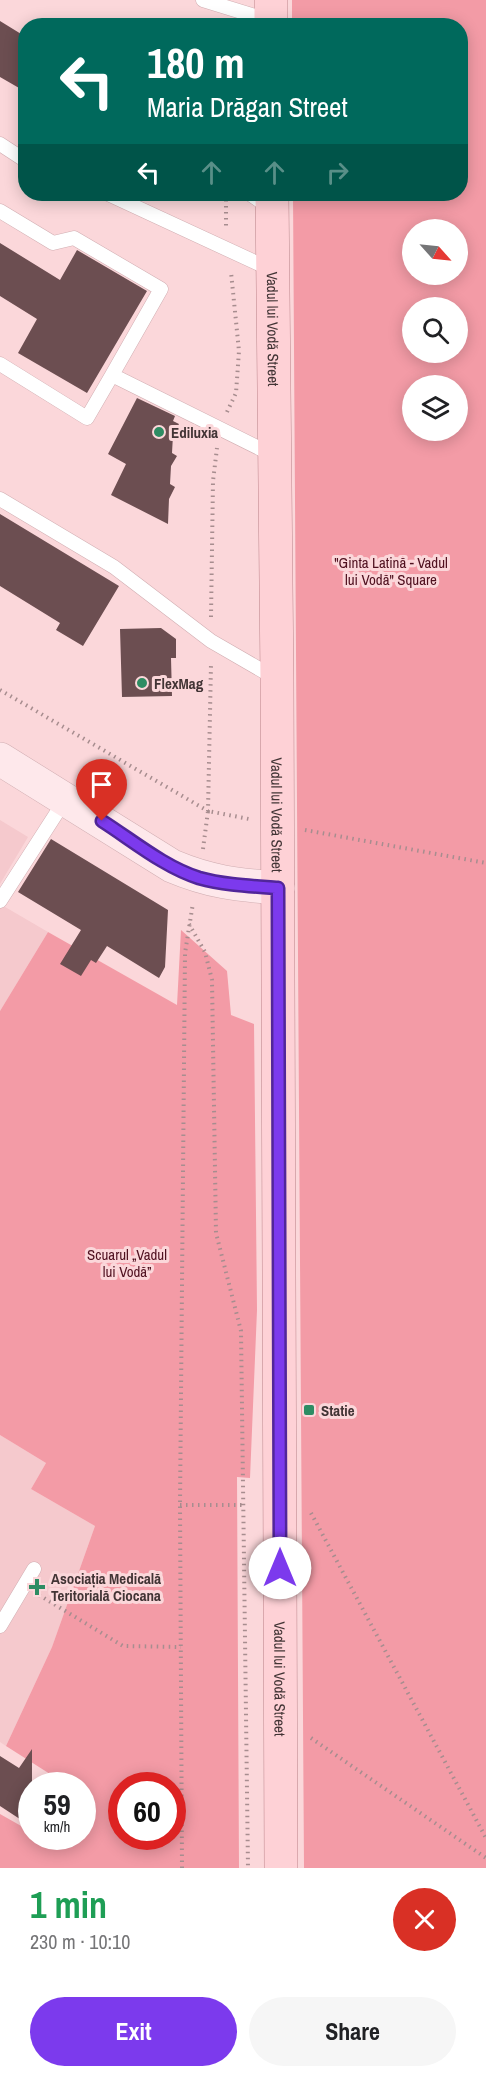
<!DOCTYPE html>
<html lang="en">
<head>
<meta charset="utf-8">
<style>
  :root { --surface:#fff; --page:#f6f6f6; --text:#202124; --muted:#757577; --accent:#7c3aed }
  body { margin:0; font-family:"Archivo Narrow",sans-serif; background:var(--page); color:var(--text); height:100vh; display:flex; flex-direction:column; font-size:22px; white-space:nowrap }
  * { box-sizing:border-box; margin:0 }
  p { font-size:20px; color:var(--muted) }
  .icon { flex:none; width:33px; height:33px; fill:none; stroke:currentColor; stroke-width:2; stroke-linecap:round; stroke-linejoin:round }
  .map { position:relative; height:1868px; overflow:hidden }
  .drawer { display:flex; flex-direction:column; background:var(--surface); flex:1 }
  .drawer>* { flex:none }
  .banner { position:absolute; left:18px; top:18px; width:450px; height:183px; border-radius:24px; box-shadow:0 3px 15px #0003; background:#00695c; color:#fff; overflow:hidden }
  .needle { width:39px; rotate:117deg }
  .controls { position:absolute; left:402px; top:219px; display:grid; gap:12px }
  .controls a { display:grid; place-items:center; width:66px; height:66px; border-radius:50%; background:var(--surface); box-shadow:0 3px 15px #0003; font-size:30px }
  .speed { position:absolute; left:18px; top:1772px; display:flex; gap:12px; font-size:30px; font-weight:700; text-align:center }
  .speed>* { display:grid; place-content:center; width:78px; height:78px; border-radius:50%; background:var(--surface); box-shadow:0 3px 15px #0003; line-height:1 }
  .speed small { font-size:15px; font-weight:400 }
  .speed .limit { border:9px solid #d22; background:#fff; color:#111 }
  .pin { position:absolute; display:grid; place-items:center; width:51px; height:51px; color:#fff; margin:-62px -26px; border-radius:50% 50% 50% 0; rotate:-45deg; box-shadow:0 0 6px #0007 }
  .pin .icon { rotate:45deg }
  .me { position:absolute; width:66px; margin:-33px; rotate:0deg; stroke-linejoin:round; filter:drop-shadow(0 0 4px #0008) }
  .turn { display:flex; align-items:center; gap:21px; height:126px; padding:0 30px; font-size:27px }
  .turn .icon { width:78px; height:78px; stroke-width:2.5 }
  .turn b { display:block; font-size:42px; line-height:51px }
  .lanes { display:flex; align-items:center; height:57px; padding:0 30px; background:#0003; justify-content:center; gap:30px; direction:ltr }
  .lanes .off { opacity:.35 }
  .round { display:grid; place-items:center; flex:none; width:63px; height:63px; border-radius:32px; background:var(--page) }
  .summary { display:flex; align-items:center; justify-content:space-between; height:102px; padding:0 30px }
  h1 { font-size:36px; font-weight:700; line-height:45px; color:#1e9e55 }
  .cta { display:flex; gap:12px; margin-top:auto; padding:12px 30px }
  .cta a { flex:1; height:69px; border-radius:36px; background:var(--accent); color:#fff; font-size:24px; font-weight:700; line-height:69px; text-align:center }
  .cta a+a { background:var(--page); color:var(--text) }
  .map>svg:first-child { display:block }
  .built { fill:#f5c9cd }
  .green { fill:#f39ba6; fill-rule:evenodd }
  .building { fill:#6c4e51 }
  .lines { fill:none; stroke-linecap:round; stroke-linejoin:round }
  .lane-casing { stroke:#d1aeb2; stroke-width:15 }
  .secondary-casing { stroke:#d1aeb2; stroke-width:34 }
  .primary-casing { stroke:#bc868c; stroke-width:34 }
  .path { stroke:#a78d8f; stroke-width:4; stroke-dasharray:1.5 4.5; stroke-linecap:butt }
  .lane { stroke:#fff; stroke-width:14 }
  .secondary { stroke:#fee8eb; stroke-width:33 }
  .primary { stroke:#fed1d6; stroke-width:33 }
  .route-casing { stroke:#51269a; stroke-width:15 }
  .route { stroke:#7c3aed; stroke-width:10 }
  .poi-dot { fill:#2e8c63; stroke:#fbd7da; stroke-width:2 }
  .labels { text-anchor:middle; dominant-baseline:central; stroke-width:6; stroke-linejoin:round; paint-order:stroke }
  .street-label { font-size:15px; fill:#423435; stroke:#fbd7da }
  .poi-label { font-size:15px; font-weight:bold; fill:#423435; stroke:#fbd7da; text-anchor:start }
  .park-label { font-size:15px; fill:#4f101f; stroke:#fbd7da }
</style>
</head>
<body>
<div class="map">
<svg width="486" height="1868" viewBox="0 0 486 1868">
  <rect width="100%" height="100%" fill="#fbd7da"/>
  <!-- built -->
  <path class="built" d="M0,820l28,17 -28,47z
    M0,904l48,28 -48,79z
    M0,1435l46,28 -15,26 64,37 -43,121 -46,99 -6,-4z"/>
  <!-- green -->
  <path class="green" d="M292,0h194v1868h-182l-11,-1674h167v-168l-168,-1zM412,230h46v44h-46zM412,308h46v44h-46zM412,386h46v44h-46z
    M181,930l46,41 4,44 23,9 3,286 -7,168 -13,-1 2,391h-239v-54l30,17 1,-2 1,7h50v-51h-23l2,-4 -55,-35 46,-99 43,-121 -64,-37 15,-26 -46,-28v-424l48,-79 129,73zM122,1785h50v51h-50z"/>
  <!-- building -->
  <path class="building" d="M0,21l26,16v55l-26,-15z
    M0,243l60,37 17,-30 70,41 -60,102 -69,-40 19,-34 -37,-23z
    M137,398l38,18 -2,5 6,3 -6,11 -1,18 5,3 -6,10 -1,18 5,3 -6,12 -1,25 -57,-29 15,-31 -18,-10z
    M0,514l119,72 -36,60 -27,-16 4,-7 -60,-37z
    M161,628l15,11v19h-5l1,38 -50,1 -2,-68z
    M51,839l117,71 -3,57 -6,11 -52,-32 -11,17 -5,-3 -10,16 -21,-12 21,-34 -63,-38z
    M32,1749v78l-32,-21v-50l19,12z"/>
  <g class="lines">
    <!-- lane casing -->
    <g class="lane-casing">
      <path id="lane" d="M203,0l68,21
        M0,144l26,17
        M108,194l164,76
        M250,194l20,14
        M0,211l53,32 21,-5 87,51 -49,86
        M0,364l87,54 25,-43 161,80
        M0,499l114,68 97,74 64,37
        M0,901l65,-101
        M0,1626l34,-57"/>
    </g>
    <!-- secondary casing -->
    <g class="secondary-casing">
      <path id="secondary" d="M0,759l172,107c38,16 65,19 106,22"/>
    </g>
    <!-- primary casing -->
    <g class="primary-casing">
      <g id="primary">
        <path d="M271,0v26"/>
        <path id="s1" d="M272,194l5,485 4,1189"/>
      </g>
    </g>
    <!-- path -->
    <path class="path" d="M226,194v35
      M227,412l9,-19 3,-42 -8,-79
      M211,617l2,-136 4,-33
      M0,690l208,121 3,-147
      M305,830l181,33
      M203,849l5,-38 41,8
      M189,924l16,28 7,28 4,253 25,98 7,537
      M180,1505h64
      M311,1513l175,325
      M39,1595l84,51 58,1
      M311,1738l175,120
      M182,1868l-2,-363 5,-552 8,-50"/>
    <!-- lane -->
    <use href="#lane" class="lane"/>
    <!-- secondary -->
    <use href="#secondary" class="secondary"/>
    <!-- primary -->
    <use href="#primary" class="primary"/>
  </g>
  <g class="lines">
    <!-- route casing -->
    <g class="route-casing">
      <path id="route" d="M102,821c30,19 62,46 97,57 25,7 52,8 79,10l2,680"/>
    </g>
    <!-- route -->
    <use href="#route" class="route"/>
  </g>
  <!-- markers -->
  <g class="poi-dot">
    <circle cx="159" cy="432" r="6"/>
    <circle cx="142" cy="683" r="6"/>
    <rect x="303" y="1404" width="12" height="12" rx="3"/>
    <path d="M34 1578h6v6h6v6h-6v6h-6v-6h-6v-6h6z"/>
  </g>
  <g class="labels">
    <!-- street labels -->
    <g class="street-label">
      <text stroke="none"><textPath href="#s1" startOffset="135">Vadul lui Vodă Street</textPath></text>
      <text stroke="none"><textPath href="#s1" startOffset="621">Vadul lui Vodă Street</textPath></text>
      <text stroke="none"><textPath href="#s1" startOffset="1485">Vadul lui Vodă Street</textPath></text>
    </g>
    <!-- poi labels -->
    <g class="poi-label">
      <text x="171" y="432">Ediluxia</text>
      <text x="154" y="683">FlexMag</text>
      <text x="321" y="1410">Statie</text>
      <text x="51" y="1578">Asociația Medicală<tspan x="51" dy="17">Teritorială Ciocana</tspan></text>
    </g>
    <!-- park labels -->
    <g class="park-label">
      <text x="391" y="562">"Ginta Latină - Vadul<tspan x="391" dy="17">lui Vodă" Square</tspan></text>
      <text x="127" y="1254">Scuarul „Vadul<tspan x="127" dy="17">lui Vodă”</tspan></text>
    </g>
  </g>
</svg>
<div class="controls">
<a><svg class="needle" viewBox="-14 -14 28 28"><path d="M0-13l5 13h-10z" fill="#e53935"/><path d="M0 13l5-13h-10z" fill="#757577"/></svg></a>
<a><svg class="icon" aria-label="search" viewBox="0 0 24 24"><circle cx="10" cy="10" r="6"/><path d="M15 15l6 6"/></svg></a>
<a><svg class="icon" aria-label="layers" viewBox="0 0 24 24"><path d="M12 4l9 5-9 5-9-5zM3 14l9 5 9-5"/></svg></a>
</div>
<div class="speed"><div>59<small>km/h</small></div><div class="limit">60</div></div>
<div class="pin" style="left:102px;top:821px;background:#d93025"><svg class="icon" aria-label="arrive" viewBox="0 0 24 24"><path d="M6 21V4h12l-3 4 3 4H6"/></svg></div>
<svg class="me" style="left:280px;top:1568px" viewBox="-20 -20 40 40"><circle r="19" fill="#fff"/><path d="M0-13L10 11 0 6-10 11z" fill="#7c3aed"/></svg>
<div class="banner">
<div class="turn"><svg class="icon" aria-label="left" viewBox="0 0 24 24"><path d="M17 20v-9H6M10 6l-5 5 5 5"/></svg><div><b>180 m</b>Maria Drăgan Street</div></div>
<div class="lanes"><svg class="icon" aria-label="left" viewBox="0 0 24 24"><path d="M17 20v-9H6M10 6l-5 5 5 5"/></svg><svg class="icon off" aria-label="ahead" viewBox="0 0 24 24"><path d="M12 20V5M6 11l6-6 6 6"/></svg><svg class="icon off" aria-label="ahead" viewBox="0 0 24 24"><path d="M12 20V5M6 11l6-6 6 6"/></svg><svg class="icon off" aria-label="right" viewBox="0 0 24 24"><path d="M7 20v-9h11M14 6l5 5-5 5"/></svg></div>
</div>
</div>
<section class="drawer">
<div class="summary"><div><h1>1 min</h1><p>230 m · 10:10</p></div><a class="round" style="background:#d93025;color:#fff"><svg class="icon" aria-label="close" viewBox="0 0 24 24"><path d="M6 6l12 12M18 6L6 18"/></svg></a></div>
<div class="cta"><a>Exit</a><a>Share</a></div>
</section>
</body>
</html>
